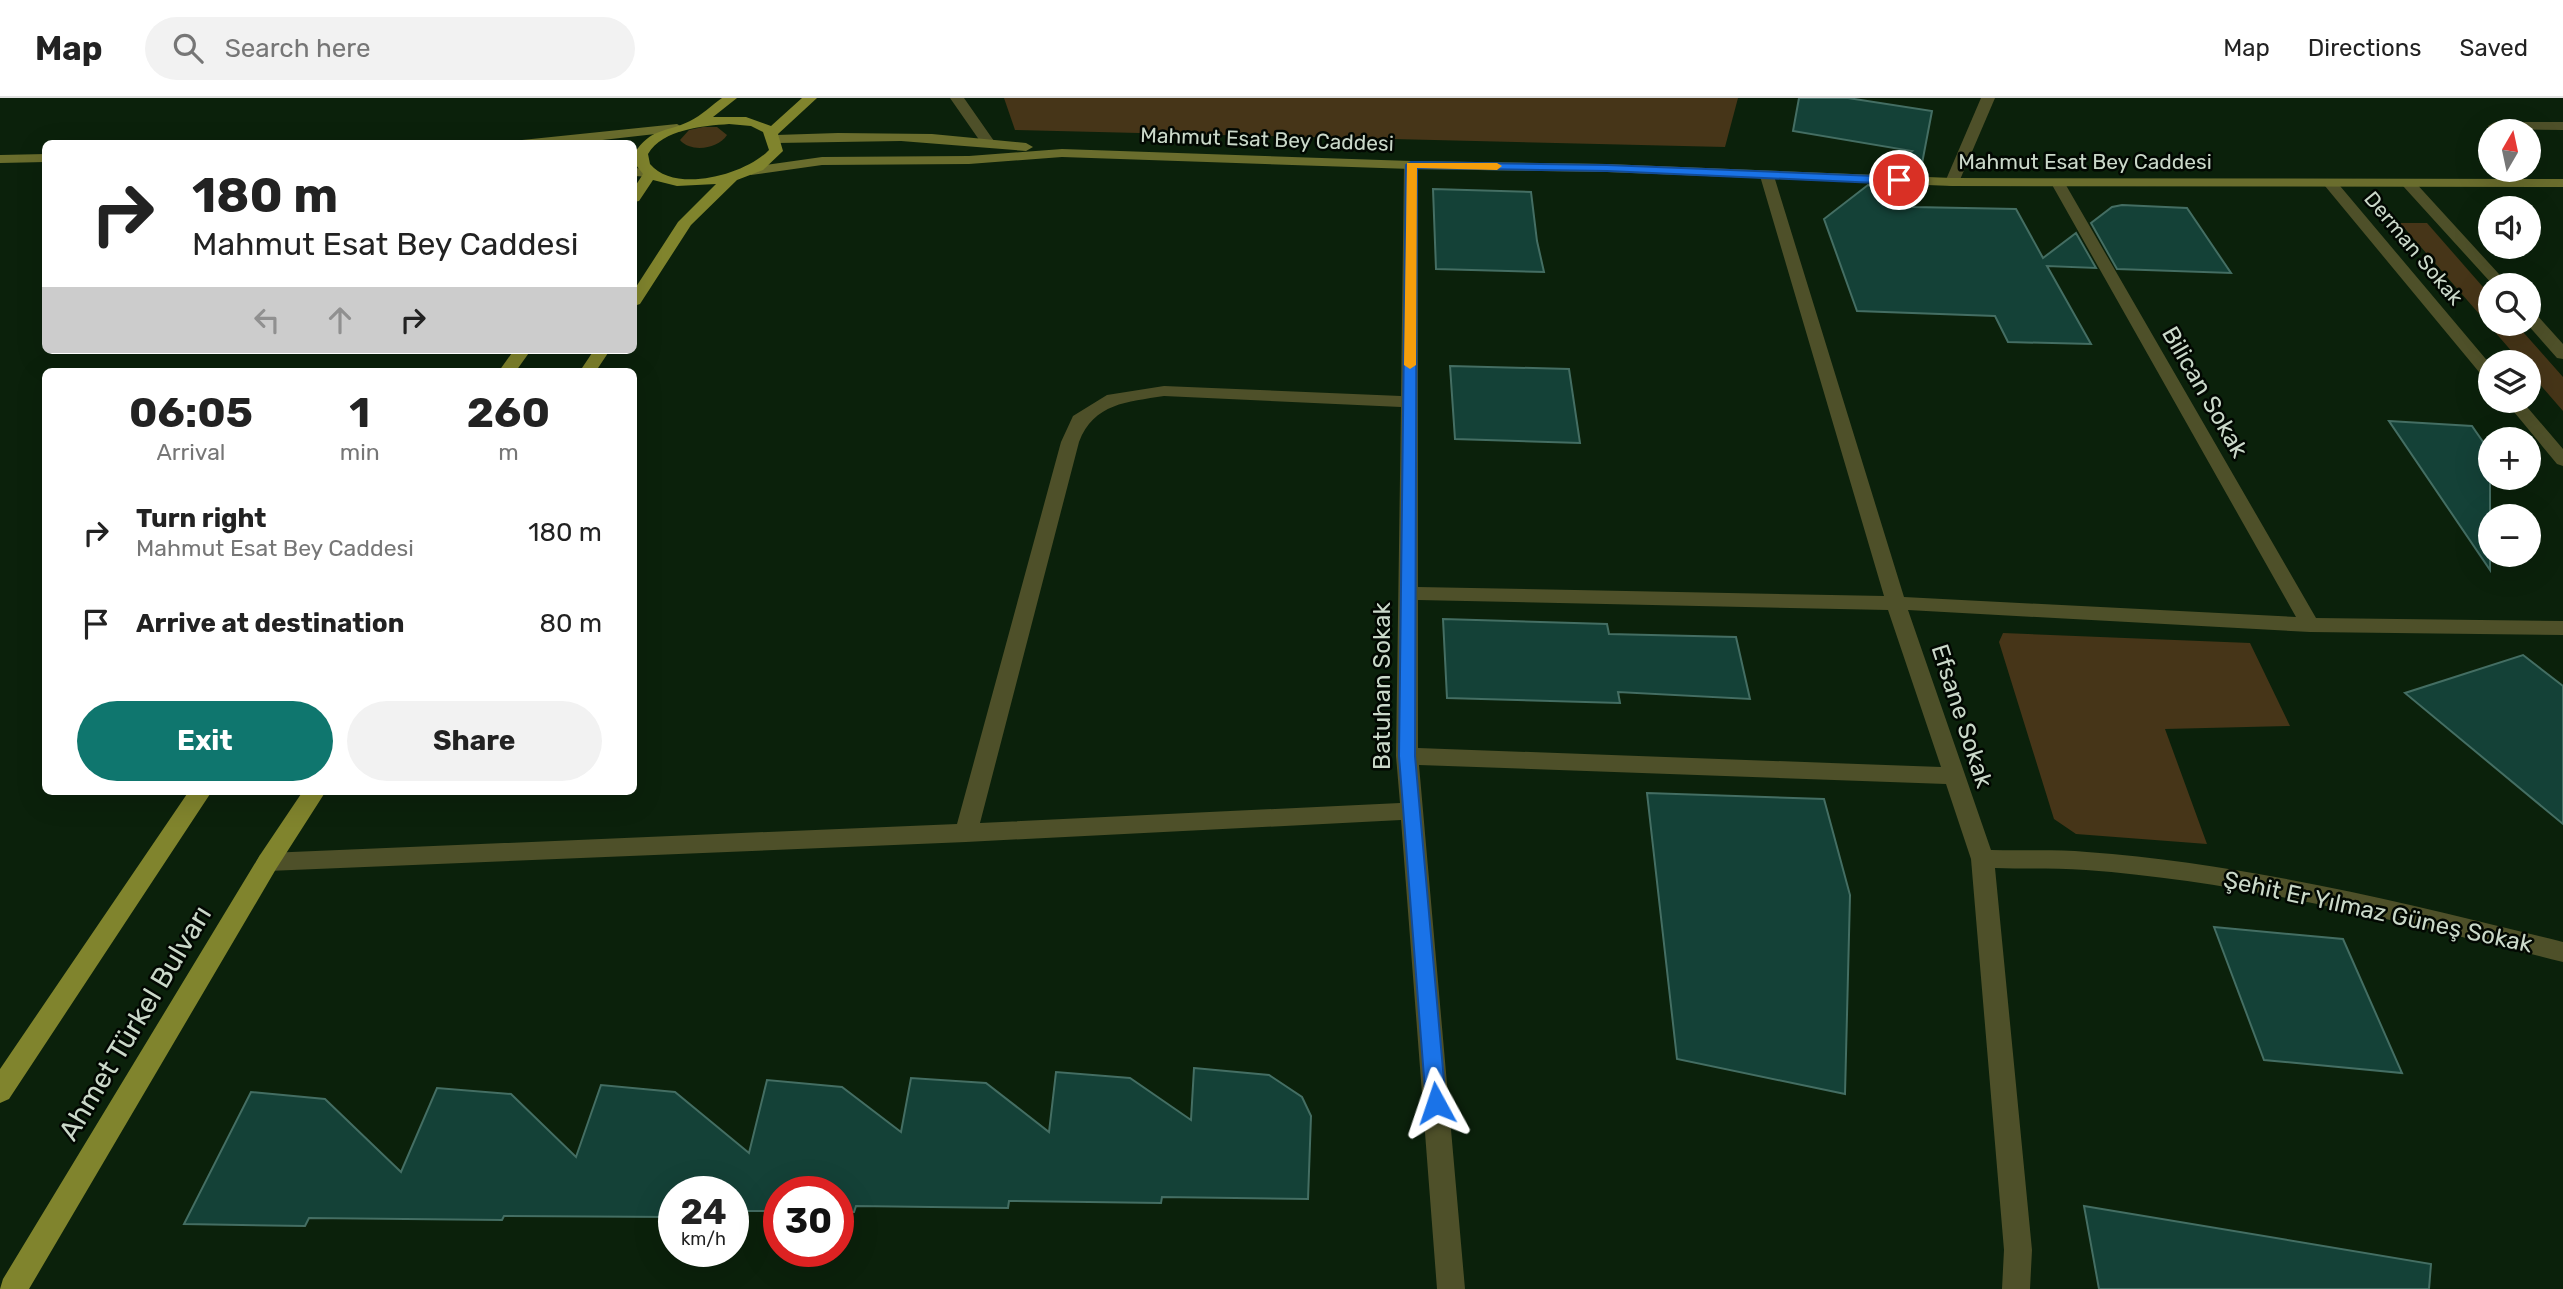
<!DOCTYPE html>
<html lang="en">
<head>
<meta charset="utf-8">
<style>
  :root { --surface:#fff; --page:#f2f2f2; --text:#222; --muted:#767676; --line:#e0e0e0; --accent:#0f766e }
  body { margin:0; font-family:Rubik,sans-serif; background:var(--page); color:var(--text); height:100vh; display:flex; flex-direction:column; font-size:26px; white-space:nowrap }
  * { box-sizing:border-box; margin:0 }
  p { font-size:23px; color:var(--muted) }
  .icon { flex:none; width:38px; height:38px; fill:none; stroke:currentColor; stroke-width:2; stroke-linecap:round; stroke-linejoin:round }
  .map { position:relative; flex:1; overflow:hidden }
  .side { position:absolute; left:42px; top:270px; width:595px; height:427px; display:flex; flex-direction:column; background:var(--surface); border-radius:10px; box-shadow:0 7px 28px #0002 }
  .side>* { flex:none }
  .guide { position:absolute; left:42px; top:42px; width:595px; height:214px; border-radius:10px; box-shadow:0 7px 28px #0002; background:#fff; color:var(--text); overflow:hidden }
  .needle { width:46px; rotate:9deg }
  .fabs { position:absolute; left:2478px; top:21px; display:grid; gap:14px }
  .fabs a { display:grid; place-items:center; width:63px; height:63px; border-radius:50%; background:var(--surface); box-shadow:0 7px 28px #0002; font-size:35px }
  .speed { position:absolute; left:658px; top:1078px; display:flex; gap:14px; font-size:35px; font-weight:700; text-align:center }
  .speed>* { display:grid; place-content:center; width:91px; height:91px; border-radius:50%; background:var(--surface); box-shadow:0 7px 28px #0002; line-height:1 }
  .speed small { font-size:18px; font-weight:400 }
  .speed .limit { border:10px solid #d22; background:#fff; color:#111 }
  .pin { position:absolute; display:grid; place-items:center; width:60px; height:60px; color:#fff; margin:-30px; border:4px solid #fff; border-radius:50%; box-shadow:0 2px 7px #0007 }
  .me { position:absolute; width:77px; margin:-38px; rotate:355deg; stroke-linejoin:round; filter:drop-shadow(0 0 5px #0008) }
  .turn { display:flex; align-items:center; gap:24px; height:147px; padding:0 35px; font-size:32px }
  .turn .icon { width:91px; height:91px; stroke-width:2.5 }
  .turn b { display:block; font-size:49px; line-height:60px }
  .lanes { display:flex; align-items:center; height:66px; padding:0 35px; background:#0003; justify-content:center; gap:35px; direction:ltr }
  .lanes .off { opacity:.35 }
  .eta { display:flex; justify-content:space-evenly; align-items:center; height:119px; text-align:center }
  .eta b { font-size:42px; font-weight:700; line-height:49px }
  .action { display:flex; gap:14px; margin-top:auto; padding:14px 35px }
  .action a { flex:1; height:80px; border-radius:42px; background:var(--accent); color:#fff; font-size:28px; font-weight:700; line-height:80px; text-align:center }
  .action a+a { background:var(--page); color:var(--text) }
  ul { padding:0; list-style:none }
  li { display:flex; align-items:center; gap:21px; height:91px; padding:0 35px }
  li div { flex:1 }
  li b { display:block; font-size:26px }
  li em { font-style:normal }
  header { display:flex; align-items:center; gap:42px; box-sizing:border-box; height:98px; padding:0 35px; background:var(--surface); border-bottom:2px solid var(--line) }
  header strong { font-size:33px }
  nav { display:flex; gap:38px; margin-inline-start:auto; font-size:24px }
  .search { width:490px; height:63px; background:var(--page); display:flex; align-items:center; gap:18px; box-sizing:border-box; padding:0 24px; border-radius:38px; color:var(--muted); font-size:26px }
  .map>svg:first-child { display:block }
  .green { fill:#463518 }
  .building { fill:#144137; stroke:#446e63; stroke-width:2 }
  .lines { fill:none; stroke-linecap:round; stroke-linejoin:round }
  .lane { fill:#4e5029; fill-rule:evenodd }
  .street { fill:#4e5029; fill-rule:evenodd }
  .secondary { fill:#6a6d2d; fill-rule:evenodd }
  .primary { fill:#80842d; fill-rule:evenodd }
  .route { fill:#1a73e8; stroke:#114b97; stroke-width:2 }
  .slow { fill:#f59e0b }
  .labels { text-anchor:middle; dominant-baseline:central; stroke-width:5; stroke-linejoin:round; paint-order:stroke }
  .far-street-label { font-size:21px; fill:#cad8c9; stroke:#020802 }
  .street-label { font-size:24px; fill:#cad8c9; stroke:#020802 }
  .near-street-label { font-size:28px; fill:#cad8c9; stroke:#020802 }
</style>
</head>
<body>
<header>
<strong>Map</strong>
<div class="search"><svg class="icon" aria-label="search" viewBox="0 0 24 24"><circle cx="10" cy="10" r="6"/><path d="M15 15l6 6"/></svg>Search here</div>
<nav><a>Map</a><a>Directions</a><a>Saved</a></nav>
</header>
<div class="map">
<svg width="2563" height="1191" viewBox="0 0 2563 1191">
  <rect width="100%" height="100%" fill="#0b210b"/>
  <!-- green -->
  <path class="green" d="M1004,0h734l-13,49 -710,-17z
    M703,29h14l10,8c-9,14 -36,18 -47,5l9,-10z
    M2400,125h27l63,72v29h26l47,53v34l-34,-39v-10h-8z
    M2003,535l247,10 40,83 -125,3 42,115 -131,-10 -22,-15 -55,-177z"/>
  <!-- building -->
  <path class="building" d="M1799,0h49l84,13 -12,63 -36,-1 28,-22 -119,-20z
    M1868,87l49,2 -4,20 103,2 27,49 33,-25 20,35 -49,-2 44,78 -83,-2 -13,-26 -138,-5 -33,-92z
    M1433,91l98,3 6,49 7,31 -108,-3z
    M2122,107l65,3 44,65 -114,-4 -26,-46 21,-16z
    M1450,268l119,3 11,74 -125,-4z
    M2389,323l83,5 18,26v118z
    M1443,521l164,5 2,10 127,3 14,62 -132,-7 2,11 -173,-5z
    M2523,557l40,31v138l-158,-131z
    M1647,695l177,6 26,96 -5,199 -168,-35z
    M2214,829l129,12 59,134 -138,-13z
    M1194,970l75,7 33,22 9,19 -3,83 -146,-2 -1,6 -152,-2 -1,7 -152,-2 -2,6h-16v-20h-59v19h-46v-19h-59v25l-170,-1 -2,4 -193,-2 -4,8 -121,-2 67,-132 74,7 76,73 36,-84 74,6 65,63 25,-72 74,7 74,61 18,-73 75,7 59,45 10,-54 75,5 63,49 7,-60 74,6 61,42z
    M2084,1108l347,58 -2,25h-330z"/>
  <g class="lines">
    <!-- lane -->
    <path class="lane" d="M2495,24h68v8l-73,-1 -2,-3z"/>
    <!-- street -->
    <path class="street" d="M950,0h14l30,43 -2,3h-10z
      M1981,0h14l-36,84 -7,4 -5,-1 -2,-3z
      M1411,63l7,4v422l466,9 -124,-420 7,-4 7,4 130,421 392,20 -245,-434 7,-4 5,1 253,438 247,3v14l-253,-3 -402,-22 83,240c32,1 64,-1 96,2 161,12 320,51 476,90v20c-156,-39 -316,-80 -477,-92 -30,-2 -60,-1 -91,-2l37,382 -2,39h-28l2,-39 -33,-391 -25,-75 -527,-19 46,524h-28l-36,-469 -435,22 -698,29 -8,-2 -4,-7 4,-7 8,-2 689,-29 104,-382 12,-26 34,-21 57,-9 237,10 3,-231zM1164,298l237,11 -5,349 4,47 -420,20 99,-381c15,-39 48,-40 85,-46zM1418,502l470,10 53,157 -523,-19z
      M2330,81l5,1 155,184v15l-6,-1 -159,-192 -2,-3z
      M2408,81l5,1 96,105h-16l-90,-99 -2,-3z
      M2529,213l6,2 28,31v15l-6,-1 -30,-34z
      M2505,303h17l41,48v17l-6,-2z"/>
    <!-- secondary -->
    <path class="secondary" d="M677,26l7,4 -2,3 -115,13h-52l7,-4z
      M838,35l94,1 94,9 7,4 -7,4 -125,-10 -125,2 -7,-4 7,-4z
      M1062,51l349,12 196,3 345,14 611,1v8l-611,-1 -345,-14 -196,-3 -349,-12 -93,7 -147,1 -71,10 -7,-4 7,-4 71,-10 147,-1z
      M46,56v8l-46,1v-8z
      M634,70l17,1 7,4 -7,4 -17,-1z"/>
    <!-- primary -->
    <path class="primary" d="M722,0h15l-24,19h33l25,9 31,-28h15l-39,36 5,17 -20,19 -26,10 -46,45 -51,79 -6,2v-16l44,-68 38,-38 -39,2 -24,-6 -14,21 -5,1v-14l9,-14 -7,-9 -2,-11c17,-27 32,-21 56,-33 11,-5 22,-16 32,-23zM729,26l22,2 12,6 6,18c-24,25 -94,44 -119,14l-2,-10c15,-25 55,-28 81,-30z
      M514,252h17l-15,21h-17z
      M594,252h16l-14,21h-16z
      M189,693h23l-203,308 -9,4v-34z
      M303,693h23l-50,78 -247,420h-29l3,-10 257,-424z"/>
  </g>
  <!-- route -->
  <path class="route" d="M1411,64l196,3 292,12 6,3 -6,4 -292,-13 -190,-3 -2,588 31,347 -3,7 -7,2 -7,-2 -3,-7 -27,-347 7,-591z"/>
  <!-- slow -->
  <path class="slow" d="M1407,65h90l5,3 -5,4 -80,-2 -1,197 -6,4 -6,-4z"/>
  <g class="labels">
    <!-- far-street labels -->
    <g class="far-street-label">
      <text transform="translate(1267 41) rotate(2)">Mahmut Esat Bey Caddesi</text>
      <text x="2085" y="63">Mahmut Esat Bey Caddesi</text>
      <text transform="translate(2414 150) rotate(50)">Derman Sokak</text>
    </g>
    <!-- street labels -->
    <g class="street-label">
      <text transform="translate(2205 294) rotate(60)">Bilican Sokak</text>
      <text transform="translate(1382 588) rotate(-90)">Batuhan Sokak</text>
      <text transform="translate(1962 618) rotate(72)">Efsane Sokak</text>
      <text transform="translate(2378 814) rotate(12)">Şehit Er Yılmaz Güneş Sokak</text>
    </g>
    <!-- near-street labels -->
    <g class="near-street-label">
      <text transform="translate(135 925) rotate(-59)">Ahmet Türkel Bulvarı</text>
    </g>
  </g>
</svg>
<div class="fabs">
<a><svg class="needle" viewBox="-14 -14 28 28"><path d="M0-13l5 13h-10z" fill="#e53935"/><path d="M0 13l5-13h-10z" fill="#767676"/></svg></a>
<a><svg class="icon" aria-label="sound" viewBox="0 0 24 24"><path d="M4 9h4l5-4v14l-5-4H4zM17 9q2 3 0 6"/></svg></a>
<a><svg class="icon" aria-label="search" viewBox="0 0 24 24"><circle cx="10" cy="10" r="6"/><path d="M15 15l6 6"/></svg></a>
<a><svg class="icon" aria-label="layers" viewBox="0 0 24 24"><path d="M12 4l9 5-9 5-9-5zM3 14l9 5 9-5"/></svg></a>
<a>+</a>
<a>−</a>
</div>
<div class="speed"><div>24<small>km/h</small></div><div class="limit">30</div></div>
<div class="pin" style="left:1899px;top:82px;background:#d93025"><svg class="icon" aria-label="arrive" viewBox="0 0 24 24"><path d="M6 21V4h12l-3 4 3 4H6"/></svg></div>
<svg class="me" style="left:1436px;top:1005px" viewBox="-20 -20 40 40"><path d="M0-17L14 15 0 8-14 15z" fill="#1a73e8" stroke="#fff" stroke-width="4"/></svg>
<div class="guide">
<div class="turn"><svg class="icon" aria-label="right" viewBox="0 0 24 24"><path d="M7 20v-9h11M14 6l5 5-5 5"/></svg><div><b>180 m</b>Mahmut Esat Bey Caddesi</div></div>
<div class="lanes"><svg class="icon off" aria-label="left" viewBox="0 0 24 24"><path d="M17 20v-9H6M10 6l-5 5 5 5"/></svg><svg class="icon off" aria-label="ahead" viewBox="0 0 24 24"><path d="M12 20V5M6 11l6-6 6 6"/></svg><svg class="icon" aria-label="right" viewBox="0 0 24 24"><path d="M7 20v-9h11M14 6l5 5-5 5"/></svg></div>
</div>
<section class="side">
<div class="eta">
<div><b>06:05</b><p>Arrival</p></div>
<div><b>1</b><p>min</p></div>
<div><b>260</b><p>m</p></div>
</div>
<ul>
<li><svg class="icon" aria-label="right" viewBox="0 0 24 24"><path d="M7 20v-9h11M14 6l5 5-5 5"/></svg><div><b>Turn right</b><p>Mahmut Esat Bey Caddesi</p></div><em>180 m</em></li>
<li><svg class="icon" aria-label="arrive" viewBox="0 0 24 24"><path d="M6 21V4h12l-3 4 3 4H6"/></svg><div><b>Arrive at destination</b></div><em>80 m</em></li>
</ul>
<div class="action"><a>Exit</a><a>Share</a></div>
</section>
</div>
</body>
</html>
